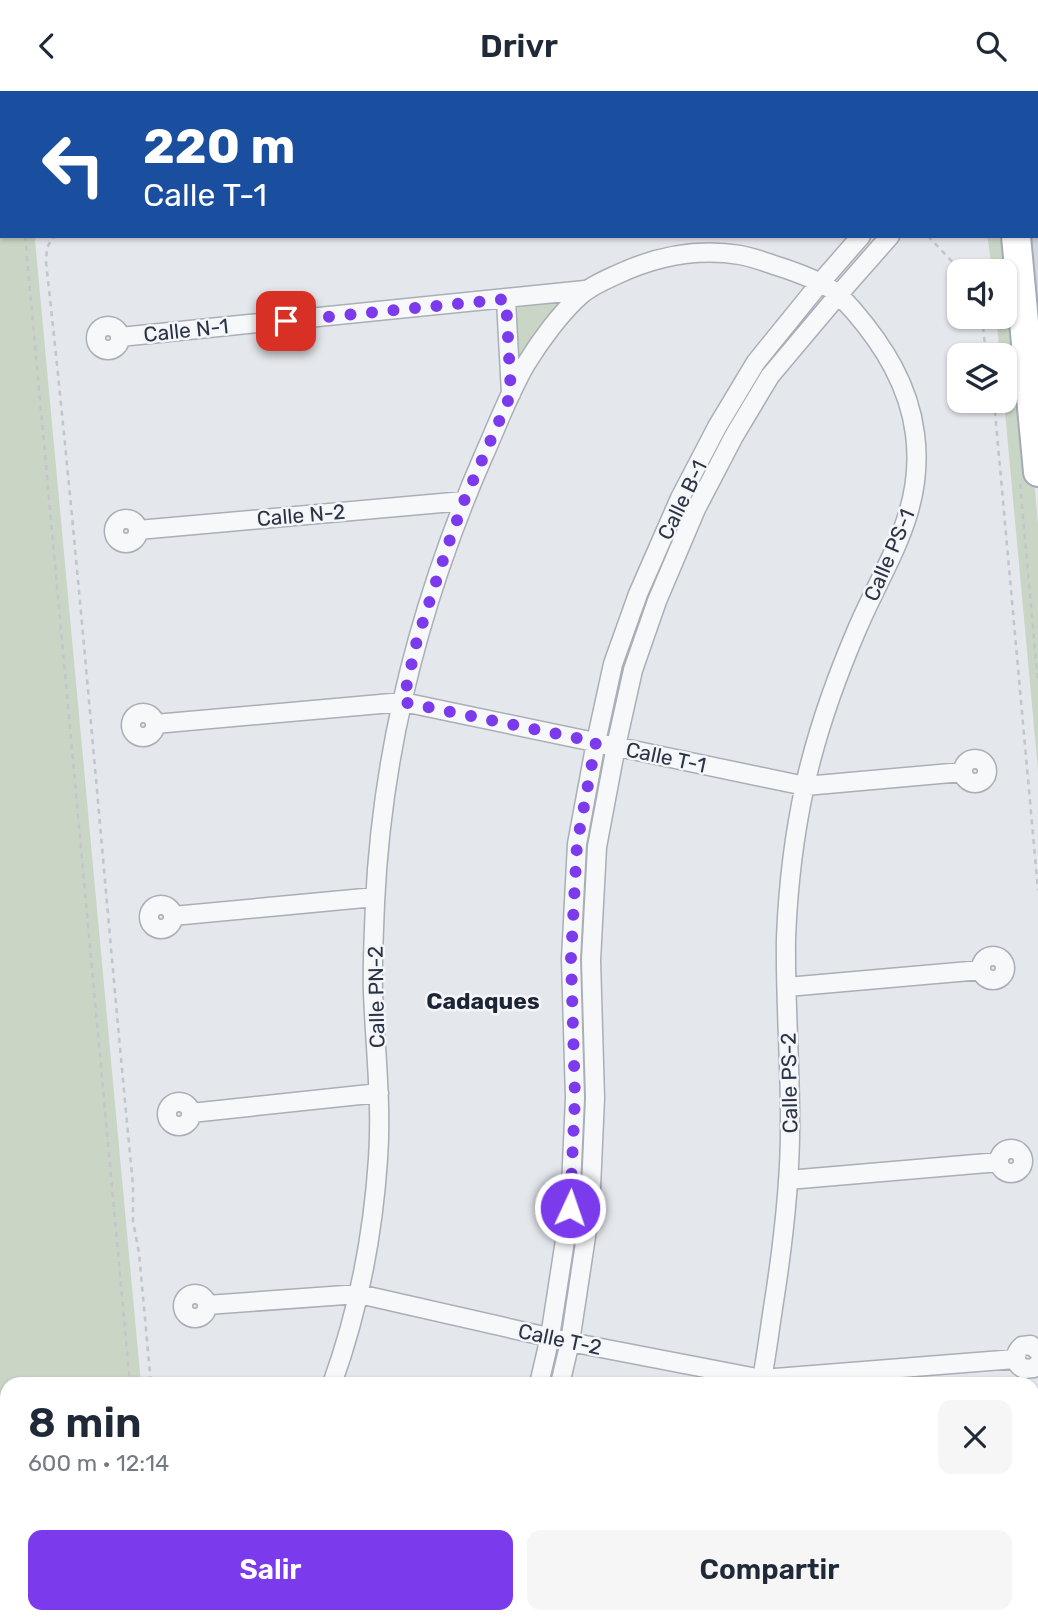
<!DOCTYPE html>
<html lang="es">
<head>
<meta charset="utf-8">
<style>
  :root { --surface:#fff; --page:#f6f6f7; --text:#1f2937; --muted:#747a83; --accent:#7c3aed }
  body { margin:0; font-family:Rubik,sans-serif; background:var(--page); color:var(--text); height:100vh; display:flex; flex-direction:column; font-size:26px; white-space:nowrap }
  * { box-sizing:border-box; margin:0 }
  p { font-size:23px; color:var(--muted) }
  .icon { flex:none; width:38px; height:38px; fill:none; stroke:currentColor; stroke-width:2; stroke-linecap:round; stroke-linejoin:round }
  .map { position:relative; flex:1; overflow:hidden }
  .drawer { position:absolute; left:0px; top:1286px; width:1040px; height:247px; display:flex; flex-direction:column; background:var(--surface); border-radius:21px 21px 0 0; box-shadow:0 2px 5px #0004 }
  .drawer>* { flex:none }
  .hud { position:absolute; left:0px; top:0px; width:1040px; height:147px; box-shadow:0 2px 5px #0004; background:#1a4fa0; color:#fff; overflow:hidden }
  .tools { position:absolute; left:947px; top:168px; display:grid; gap:14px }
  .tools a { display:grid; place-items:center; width:70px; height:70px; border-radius:14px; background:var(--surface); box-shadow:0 2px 5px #0004; font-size:35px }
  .pin { position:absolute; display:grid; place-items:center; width:60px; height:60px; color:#fff; margin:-30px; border-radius:14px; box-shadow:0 4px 10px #0006 }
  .me { position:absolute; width:77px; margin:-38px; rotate:3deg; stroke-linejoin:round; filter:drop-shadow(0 0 5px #0008) }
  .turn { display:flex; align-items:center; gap:24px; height:147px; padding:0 28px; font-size:32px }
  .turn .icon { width:91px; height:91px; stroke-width:2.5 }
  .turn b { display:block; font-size:49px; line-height:60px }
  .round { display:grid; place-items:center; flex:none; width:74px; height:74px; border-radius:14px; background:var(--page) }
  .head { display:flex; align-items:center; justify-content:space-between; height:119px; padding:0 28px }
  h1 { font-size:42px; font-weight:600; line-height:52px }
  .cta { display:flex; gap:14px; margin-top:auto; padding:14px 28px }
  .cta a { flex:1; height:80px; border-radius:14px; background:var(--accent); color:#fff; font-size:28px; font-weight:600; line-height:80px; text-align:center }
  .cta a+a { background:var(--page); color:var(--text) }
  header { display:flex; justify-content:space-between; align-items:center; height:91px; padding:0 28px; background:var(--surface); font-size:32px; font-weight:600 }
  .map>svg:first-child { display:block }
  .built { fill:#d2d6de }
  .grass { fill:#c9d6c5 }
  .park { fill:url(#park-tufts) }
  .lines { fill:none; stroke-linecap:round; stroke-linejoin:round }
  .street-casing { stroke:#a9aeb7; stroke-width:21 }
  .primary-casing { stroke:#a3abb8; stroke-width:32 }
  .path { stroke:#c2c5cb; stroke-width:2.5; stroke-dasharray:5 5; stroke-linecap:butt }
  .street { stroke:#f7f8fa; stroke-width:18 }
  .primary { stroke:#fff; stroke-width:28 }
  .route { stroke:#7c3aed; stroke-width:12; stroke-dasharray:0 21.6 }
  .labels { text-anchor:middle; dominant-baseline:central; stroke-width:5; stroke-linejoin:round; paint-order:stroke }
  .street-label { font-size:21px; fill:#2b3445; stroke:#f4f6f9 }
  .neighbourhood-label { font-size:23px; font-weight:bold; fill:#1d2536; stroke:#f4f6f9 }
</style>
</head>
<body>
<header><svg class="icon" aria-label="back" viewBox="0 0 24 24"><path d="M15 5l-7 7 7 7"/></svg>Drivr<svg class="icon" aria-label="search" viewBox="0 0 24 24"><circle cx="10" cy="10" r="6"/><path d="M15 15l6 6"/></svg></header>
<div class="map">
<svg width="1038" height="1532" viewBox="0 0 1038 1532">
  <defs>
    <pattern id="park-tufts" width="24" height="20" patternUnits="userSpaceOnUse" patternTransform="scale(1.75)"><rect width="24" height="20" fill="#c9d6c5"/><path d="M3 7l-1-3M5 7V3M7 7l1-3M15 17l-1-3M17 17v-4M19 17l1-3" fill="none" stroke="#adb8ab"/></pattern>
  </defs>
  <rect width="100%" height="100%" fill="#e4e7ec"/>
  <!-- built -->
  <path class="built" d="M1038,10v200h-3l-6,-65h9z"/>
  <!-- grass -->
  <path class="grass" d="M509,0h411l-7,2h-423z
    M0,47h2v98h36l-3,4 106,1144h-134v165l-7,1z
    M986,145h26l26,288v246l-34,-369v-46h-4l-4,-38h8v-46h-12l-4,-31z
    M585,199l-74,104 -5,-94z
    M7,1468v58h30l-1,6h-36v-63z"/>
  <!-- park -->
  <path class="park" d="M63,0h446l-19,2h-427z"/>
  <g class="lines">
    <!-- street casing -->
    <g class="street-casing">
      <path id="street" d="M370,0v2
        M913,2l7,-2
        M0,92h2
        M506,209l5,94
        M96 247a12 12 0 1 1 24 0a12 12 0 1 1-24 0Z
        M120,246l465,-47
        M114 440a12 12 0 1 1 24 0a12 12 0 1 1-24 0Z
        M138,439l326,-29
        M131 634a12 12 0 1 1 24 0a12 12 0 1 1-24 0Z
        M155,633l248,-22 402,84 157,-14
        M963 680a12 12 0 1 1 24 0a12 12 0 1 1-24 0Z
        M149 826a12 12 0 1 1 24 0a12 12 0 1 1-24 0Z
        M173,825l202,-19
        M981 877a12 12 0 1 1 24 0a12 12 0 1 1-24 0Z
        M787,896l194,-17
        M167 1023a12 12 0 1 1 24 0a12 12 0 1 1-24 0Z
        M191,1022l188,-20
        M999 1070a12 12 0 1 1 24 0a12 12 0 1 1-24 0Z
        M788,1089l211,-18
        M183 1215a12 12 0 1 1 24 0a12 12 0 1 1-24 0Z
        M207,1214l152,-11 211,48 192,37 253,-20
        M1038,1260l-7,-6 -9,1c-9,8 -8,18 2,23l10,-1 4,-4
        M332,1293c26,-72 41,-149 46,-225 4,-56 -3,-111 -5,-167 -1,-29 1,-60 2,-89 7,-154 47,-306 108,-446 14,-31 26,-64 43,-93 14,-23 36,-53 56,-70 9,-8 23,-14 34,-19 38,-18 81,-27 124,-20 12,2 25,7 37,11 19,6 42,14 58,26 7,5 12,12 18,18 31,36 56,76 62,124 10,76 -29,128 -57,193 -22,51 -41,104 -53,158 -11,50 -17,102 -19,153 -1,60 4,119 4,179 1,64 -7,128 -17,191 -4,26 -7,51 -12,76
        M539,1293l11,-47 20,-129 5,-110 -4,-139 6,-115 19,-102 17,-78 25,-70 42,-96 37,-71 39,-65 64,-79 41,-47
        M560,1293l10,-42 20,-132 5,-112 -4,-138 6,-113 19,-101 17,-76 24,-69 39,-92 38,-73 36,-60 69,-82 51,-58
        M1038,1453l-3,9 3,7
        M263,1526l1,6
        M442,1532l3,-6
        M465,1532l3,-6
        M681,1532l3,-6"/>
    </g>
    <!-- primary casing -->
    <g class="primary-casing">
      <path id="primary" d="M1012,0l1,2
        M957,2l1,-2
        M1016,145l22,236"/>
    </g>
    <!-- path -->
    <path class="path" d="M57,0v2
      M0,40h2
      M25,145l105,1148
      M57,145l-5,2 -5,10 -1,14c34,307 57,615 87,923v36l6,32 12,131
      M928,145l33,35
      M982,226l4,38
      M994,310l44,489
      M1020,393l18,199
      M171,1526l1,6"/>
    <!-- street -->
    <use href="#street" class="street"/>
    <!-- primary -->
    <use href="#primary" class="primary"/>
  </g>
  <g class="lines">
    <!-- route -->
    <path class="route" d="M286,230l220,-22 5,95 -47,107 -16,44 -31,95 -14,62 193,40 -19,102 -6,114 4,140 -5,110"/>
  </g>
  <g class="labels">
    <!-- street labels -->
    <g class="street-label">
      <text transform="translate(186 239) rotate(-6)">Calle N-1</text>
      <text transform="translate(682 409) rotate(-64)">Calle B-1</text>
      <text transform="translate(301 424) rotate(-5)">Calle N-2</text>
      <text transform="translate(889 464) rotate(-67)">Calle PS-1</text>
      <text transform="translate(666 666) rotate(12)">Calle T-1</text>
      <text transform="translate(376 906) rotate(-91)">Calle PN-2</text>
      <text transform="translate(789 992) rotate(-91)">Calle PS-2</text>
      <text transform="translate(560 1248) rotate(12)">Calle T-2</text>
    </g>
    <!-- neighbourhood labels -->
    <g class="neighbourhood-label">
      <text x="483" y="910">Cadaques</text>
    </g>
  </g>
</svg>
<div class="tools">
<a><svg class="icon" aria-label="sound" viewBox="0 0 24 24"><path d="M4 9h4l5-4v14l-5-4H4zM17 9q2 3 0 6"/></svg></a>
<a><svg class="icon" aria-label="layers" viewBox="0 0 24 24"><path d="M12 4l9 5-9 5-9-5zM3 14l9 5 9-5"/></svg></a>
</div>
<div class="pin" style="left:286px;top:230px;background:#d93025"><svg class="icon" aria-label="arrive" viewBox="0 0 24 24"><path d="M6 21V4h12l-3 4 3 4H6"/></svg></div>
<svg class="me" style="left:570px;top:1117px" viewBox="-20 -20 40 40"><circle r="17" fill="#7c3aed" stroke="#fff" stroke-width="3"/><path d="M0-11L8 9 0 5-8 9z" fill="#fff"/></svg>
<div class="hud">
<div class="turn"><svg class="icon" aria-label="left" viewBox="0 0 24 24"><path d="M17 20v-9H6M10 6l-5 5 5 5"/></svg><div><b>220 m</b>Calle T-1</div></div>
</div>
<section class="drawer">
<div class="head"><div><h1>8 min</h1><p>600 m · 12:14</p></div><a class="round"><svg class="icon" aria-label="close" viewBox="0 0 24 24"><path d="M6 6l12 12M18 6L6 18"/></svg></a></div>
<div class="cta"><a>Salir</a><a>Compartir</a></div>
</section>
</div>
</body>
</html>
